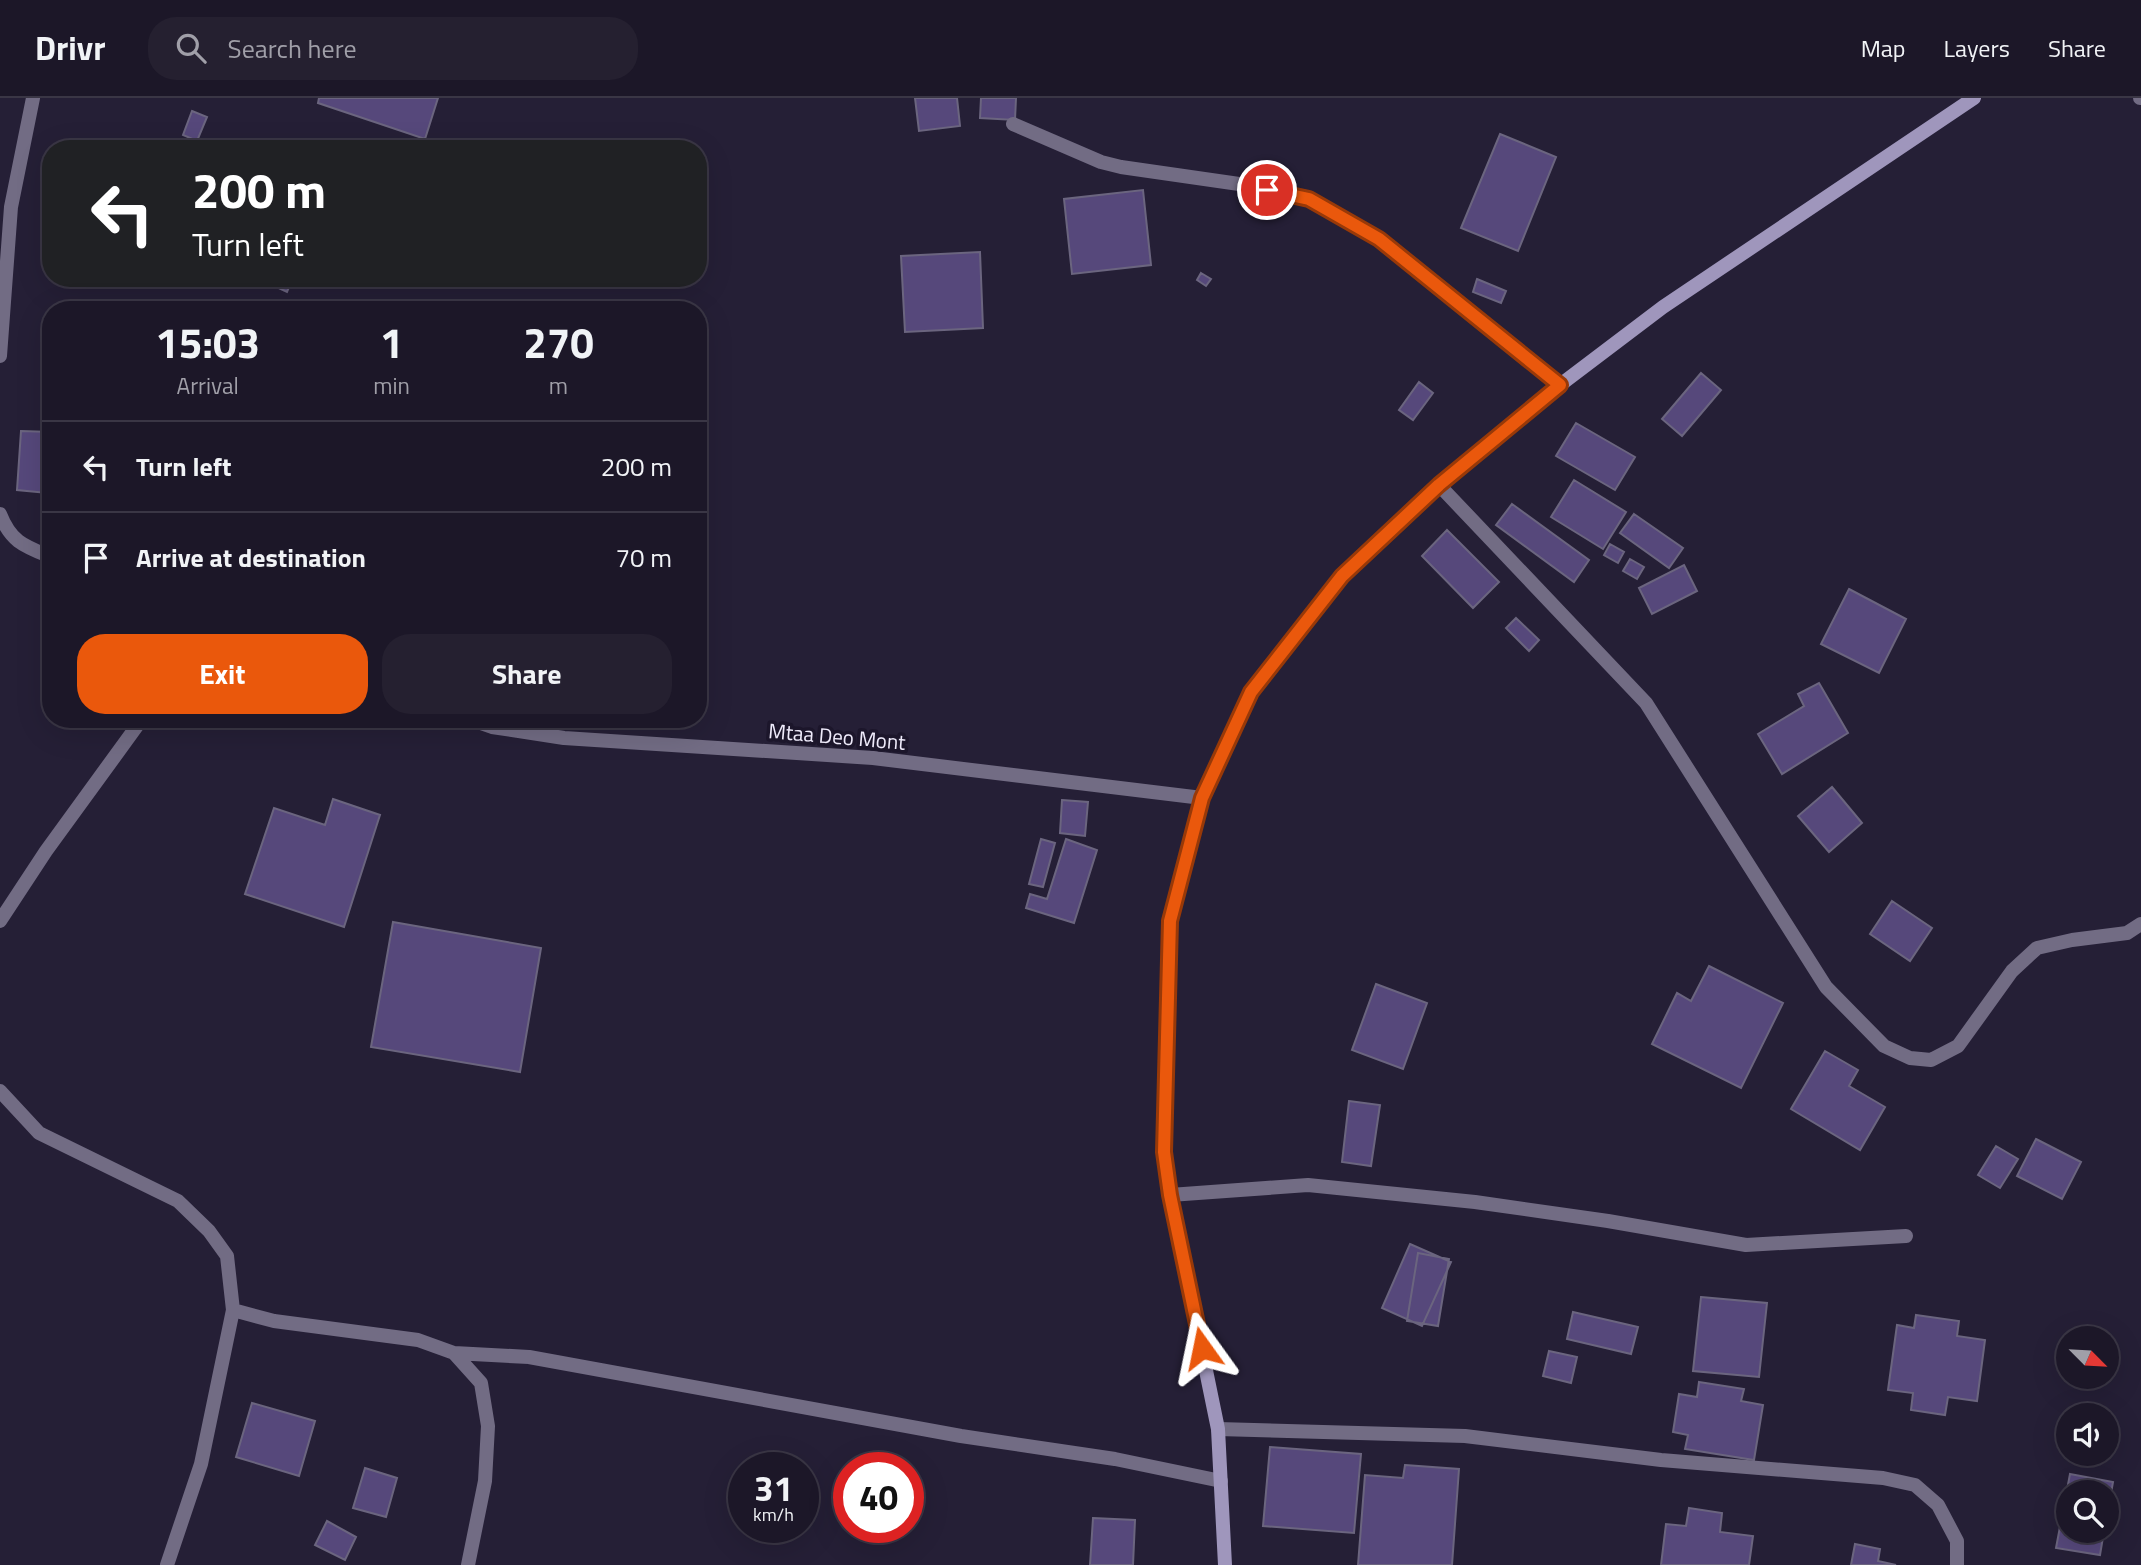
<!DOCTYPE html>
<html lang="en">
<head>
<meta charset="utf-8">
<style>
  :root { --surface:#1c1728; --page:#252030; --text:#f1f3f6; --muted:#a09fa8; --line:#3a3645; --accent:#ea580c }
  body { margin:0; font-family:"Titillium Web",sans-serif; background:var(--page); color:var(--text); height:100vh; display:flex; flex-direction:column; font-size:26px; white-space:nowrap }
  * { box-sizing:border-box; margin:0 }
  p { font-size:23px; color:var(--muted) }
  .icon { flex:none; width:38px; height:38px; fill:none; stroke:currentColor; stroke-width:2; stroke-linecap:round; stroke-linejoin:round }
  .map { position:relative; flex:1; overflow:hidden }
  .panel { position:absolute; left:42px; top:203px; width:665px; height:427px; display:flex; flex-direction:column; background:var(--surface); border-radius:28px; box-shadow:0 7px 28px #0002,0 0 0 2px var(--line) }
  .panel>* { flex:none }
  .hud { position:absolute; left:42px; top:42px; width:665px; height:147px; border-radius:28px; box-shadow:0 7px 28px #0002,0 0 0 2px var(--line); background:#202124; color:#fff; overflow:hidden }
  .needle { width:46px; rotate:114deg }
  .tools { position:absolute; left:2056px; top:1228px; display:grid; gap:14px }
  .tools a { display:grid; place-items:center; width:63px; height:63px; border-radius:50%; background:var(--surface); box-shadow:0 7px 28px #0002,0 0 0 2px var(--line); font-size:35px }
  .speed { position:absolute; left:728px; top:1354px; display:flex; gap:14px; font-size:35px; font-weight:700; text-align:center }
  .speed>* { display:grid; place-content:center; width:91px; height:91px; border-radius:50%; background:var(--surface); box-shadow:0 7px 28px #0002,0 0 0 2px var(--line); line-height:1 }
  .speed small { font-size:18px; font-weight:400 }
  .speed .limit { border:10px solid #d22; background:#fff; color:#111 }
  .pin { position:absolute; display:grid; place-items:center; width:60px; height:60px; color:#fff; margin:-30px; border:4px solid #fff; border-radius:50%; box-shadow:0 2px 7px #0007 }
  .me { position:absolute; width:77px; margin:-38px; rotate:348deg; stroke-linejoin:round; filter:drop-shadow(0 0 5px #0008) }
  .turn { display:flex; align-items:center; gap:24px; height:147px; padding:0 35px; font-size:32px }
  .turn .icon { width:91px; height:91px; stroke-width:2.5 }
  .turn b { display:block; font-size:49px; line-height:60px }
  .eta { display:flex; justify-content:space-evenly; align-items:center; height:119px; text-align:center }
  .eta b { font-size:42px; font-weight:700; line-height:49px }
  .action { display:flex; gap:14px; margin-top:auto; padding:14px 35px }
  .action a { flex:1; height:80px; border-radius:28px; background:var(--accent); color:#fff; font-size:28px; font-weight:700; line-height:80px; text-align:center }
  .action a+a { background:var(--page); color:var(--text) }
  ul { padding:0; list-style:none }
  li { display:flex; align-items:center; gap:21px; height:91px; padding:0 35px; border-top:2px solid var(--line) }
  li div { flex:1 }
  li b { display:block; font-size:26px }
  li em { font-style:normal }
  header { display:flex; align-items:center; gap:42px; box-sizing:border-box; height:98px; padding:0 35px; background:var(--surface); border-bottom:2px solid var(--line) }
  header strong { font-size:33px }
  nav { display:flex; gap:38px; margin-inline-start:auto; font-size:24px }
  .search { width:490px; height:63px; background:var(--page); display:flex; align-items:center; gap:18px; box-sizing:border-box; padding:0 24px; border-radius:28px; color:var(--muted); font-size:26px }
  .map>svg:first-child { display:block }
  .building { fill:#56487b; stroke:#6b657f; stroke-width:2 }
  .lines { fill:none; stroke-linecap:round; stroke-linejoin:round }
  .street { stroke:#726c84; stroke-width:14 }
  .secondary { stroke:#9f96bc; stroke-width:14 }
  .route-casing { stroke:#983908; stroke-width:18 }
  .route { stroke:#ea580c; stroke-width:12 }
  .labels { text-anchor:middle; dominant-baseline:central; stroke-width:7; stroke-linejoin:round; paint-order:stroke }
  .street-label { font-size:21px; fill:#efebfb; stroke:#1c162b }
</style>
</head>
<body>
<header>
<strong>Drivr</strong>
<div class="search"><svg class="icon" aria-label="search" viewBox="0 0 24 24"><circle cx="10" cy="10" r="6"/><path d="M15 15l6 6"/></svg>Search here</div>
<nav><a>Map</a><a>Layers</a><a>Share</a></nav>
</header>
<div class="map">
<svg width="2141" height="1467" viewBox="0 0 2141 1467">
  <rect width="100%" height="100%" fill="#251f36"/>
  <!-- building -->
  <path class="building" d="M319,0h119l-13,41 -107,-36z
    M915,0h42l3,28 -41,5z
    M981,0h35l-1,22 -35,-2z
    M192,13l15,6 -10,24 -14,-6z
    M1500,36l56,23 -38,94 -57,-23z
    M1143,92l8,75 -79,9 -8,-75z
    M980,154l3,76 -78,4 -4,-76z
    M1201,175l10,6 -5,7 -9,-6z
    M257,180h36l-6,14z
    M1477,181l29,12 -5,12 -28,-11z
    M1701,275l20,17 -39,46 -20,-17z
    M1419,284l14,11 -20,27 -14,-10z
    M1576,325l59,34 -20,33 -59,-34z
    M21,333l30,1 -4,61 -30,-3z
    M1574,382l52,32 -23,37 -52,-32z
    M1512,406l77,56 -15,22 -78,-57z
    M1634,416l49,34 -14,20 -49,-35z
    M1447,432l52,52 -26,26 -51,-52z
    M1610,446l14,8 -6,11 -14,-8z
    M1630,461l14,8 -7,12 -14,-8z
    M1684,467l13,26 -45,23 -13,-26z
    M1849,491l57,30 -27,54 -58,-29z
    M1516,520l23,22 -10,11 -23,-23z
    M1819,585l29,50 -66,41 -24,-40 46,-28 -6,-12z
    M1832,689l30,36 -33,29 -31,-36z
    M333,701l47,16 -36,112 -99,-33 29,-86 51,17z
    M1062,702l26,2 -3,34 -25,-3z
    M1041,741l14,4 -12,44 -14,-3z
    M1066,741l31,11 -23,73 -48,-15 4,-14 17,5z
    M1892,803l40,27 -22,33 -40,-27z
    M393,824l148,26 -21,124 -149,-25z
    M1709,868l74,37 -42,85 -89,-44 25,-51 14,8z
    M1376,886l51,19 -24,66 -51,-19z
    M1825,953l33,19 -9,16 36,21 -25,43 -69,-41z
    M1349,1003l31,4 -9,61 -29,-4z
    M2036,1041l45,23 -19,37 -45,-23z
    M1996,1048l22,13 -18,29 -22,-13z
    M1410,1146l41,18 -29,64 -40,-18z
    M1418,1155l31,6 -11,67 -31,-5z
    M1701,1199l66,6 -8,74 -66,-6z
    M1573,1214l65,15 -7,27 -64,-15z
    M1916,1217l43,6 -2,15 28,4 -8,61 -29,-4 -3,18 -34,-5 2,-17 -25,-3 9,-65 17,3z
    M1549,1253l28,6 -6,26 -28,-7z
    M1699,1284l45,7 -3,12 22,4 -9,55 -69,-11 3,-14 -15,-3 6,-38 18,3z
    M252,1305l63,18 -16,55 -63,-19z
    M1270,1349l91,7 -7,79 -91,-7z
    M1405,1367l54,4 -7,96h-94l7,-90 38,3z
    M365,1370l32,10 -11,39 -33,-9z
    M2070,1376l43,8 -6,34v-23h-39v38h36l-4,24 -44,-7z
    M1689,1410l33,5 -2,19 33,4 -4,29h-88l5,-41 20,2z
    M1093,1420l42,2 -2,45h-43z
    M327,1423l29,16 -11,23 -30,-15z
    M1855,1446l25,5 -2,12 18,4h-45z"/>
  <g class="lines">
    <!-- street -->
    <path class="street" d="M2140,0h1
      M1013,26l88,38 20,5 125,18 63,14 70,40 181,146
      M0,258l11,-149 22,-109
      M1439,387l207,218 180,284 58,59 26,12 21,2 27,-14 54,-75 25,-23 35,-8 55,-7 14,-9
      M0,416c11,28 24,32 51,43
      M469,621l23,8 72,11 309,20 329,40
      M0,823l46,-70 96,-132
      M0,993l39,42 139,68 31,30 18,25 6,54 -32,154 -34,101
      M1170,1097l138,-10 167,17 133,19 138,24 160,-9
      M233,1212l41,11 144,19 36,13 27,30 7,43 -3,55 -17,84
      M454,1255l75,4 432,79 154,23 106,22
      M1218,1331l247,7 196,24 222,18 32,7 23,20 19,36v24"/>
    <!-- secondary -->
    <path class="secondary" d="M1225,1467l-7,-136 -48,-234 -6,-43 6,-231 32,-123 49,-106 91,-116 97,-91 121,-100 103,-78 311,-209"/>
  </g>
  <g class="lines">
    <!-- route casing -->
    <g class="route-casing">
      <path id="route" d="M1202,1250l-32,-153 -6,-43 6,-231 32,-123 49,-106 91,-116 97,-91 121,-100 -181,-146 -70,-40 -42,-9"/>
    </g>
    <!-- route -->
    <use href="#route" class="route"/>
  </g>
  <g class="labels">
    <!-- street labels -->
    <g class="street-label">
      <text transform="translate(837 638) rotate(5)">Mtaa Deo Mont</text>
    </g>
  </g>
</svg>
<div class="tools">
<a><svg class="needle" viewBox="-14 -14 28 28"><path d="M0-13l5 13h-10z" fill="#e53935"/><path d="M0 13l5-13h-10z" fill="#a09fa8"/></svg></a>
<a><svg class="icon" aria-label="sound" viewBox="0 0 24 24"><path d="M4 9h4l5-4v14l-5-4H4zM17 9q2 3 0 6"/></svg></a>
<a><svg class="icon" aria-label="search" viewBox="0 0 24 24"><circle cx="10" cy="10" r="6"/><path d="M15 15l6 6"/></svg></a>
</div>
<div class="speed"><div>31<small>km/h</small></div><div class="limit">40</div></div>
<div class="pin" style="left:1267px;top:92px;background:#d93025"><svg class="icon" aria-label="arrive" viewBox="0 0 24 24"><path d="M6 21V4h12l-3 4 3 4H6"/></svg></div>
<svg class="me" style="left:1202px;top:1250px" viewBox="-20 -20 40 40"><path d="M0-17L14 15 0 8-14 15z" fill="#ea580c" stroke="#fff" stroke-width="4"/></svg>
<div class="hud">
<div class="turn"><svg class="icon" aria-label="left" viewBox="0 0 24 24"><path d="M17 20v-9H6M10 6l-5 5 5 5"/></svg><div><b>200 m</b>Turn left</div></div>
</div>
<section class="panel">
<div class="eta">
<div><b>15:03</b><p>Arrival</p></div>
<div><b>1</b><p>min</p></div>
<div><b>270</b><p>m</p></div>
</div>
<ul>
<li><svg class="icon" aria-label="left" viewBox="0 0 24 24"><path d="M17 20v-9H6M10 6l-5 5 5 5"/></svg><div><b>Turn left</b></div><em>200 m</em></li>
<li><svg class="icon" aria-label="arrive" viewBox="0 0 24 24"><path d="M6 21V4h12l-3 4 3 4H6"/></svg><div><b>Arrive at destination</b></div><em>70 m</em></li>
</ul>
<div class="action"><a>Exit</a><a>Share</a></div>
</section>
</div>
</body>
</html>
